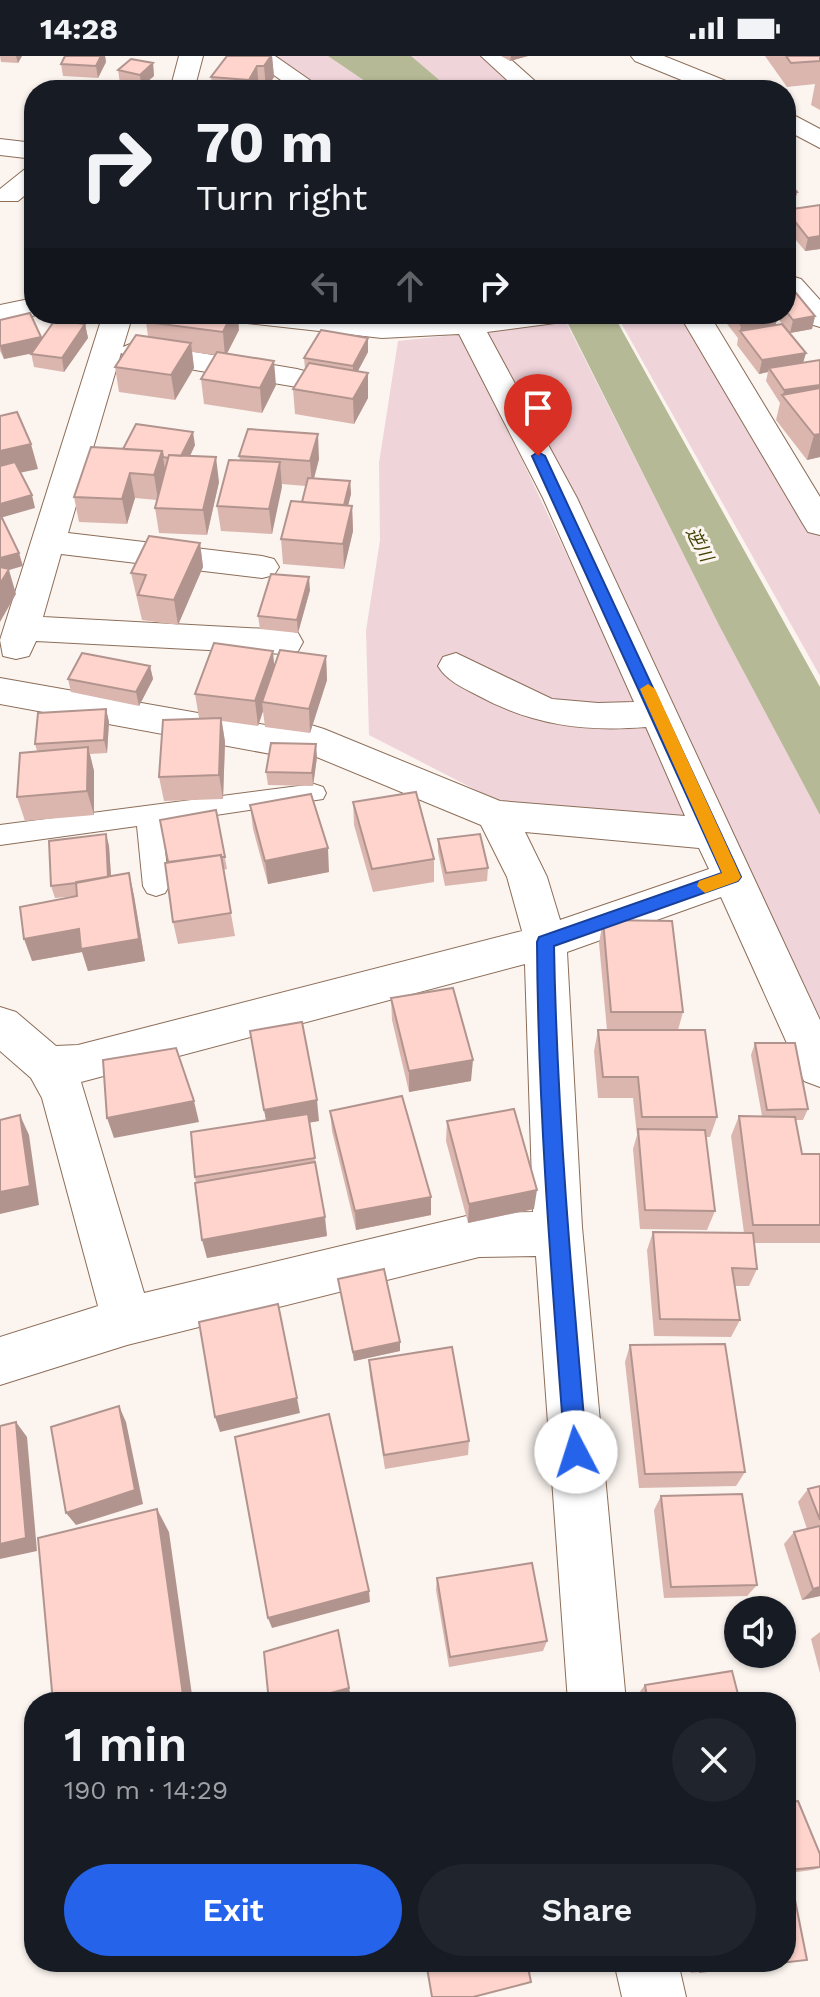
<!DOCTYPE html>
<html lang="en">
<head>
<meta charset="utf-8">
<style>
  :root { --surface:#171b24; --page:#20242c; --text:#f1f3f6; --muted:#9ea1a6; --accent:#2563eb }
  body { margin:0; font-family:"Work Sans","Noto Sans JP",sans-serif; background:var(--page); color:var(--text); height:100vh; display:flex; flex-direction:column; font-size:30px; white-space:nowrap }
  * { box-sizing:border-box; margin:0 }
  p { font-size:26px; color:var(--muted) }
  .icon { flex:none; width:44px; height:44px; fill:none; stroke:currentColor; stroke-width:2; stroke-linecap:round; stroke-linejoin:round }
  .map { position:relative; flex:1; overflow:hidden }
  .panel { position:absolute; left:24px; top:1636px; width:772px; height:280px; display:flex; flex-direction:column; background:var(--surface); border-radius:32px; box-shadow:0 2px 6px #0004 }
  .panel>* { flex:none }
  .top-card { position:absolute; left:24px; top:24px; width:772px; height:244px; border-radius:32px; box-shadow:0 2px 6px #0004; background:#171b24; color:var(--text); overflow:hidden }
  .controls { position:absolute; left:724px; top:1540px; display:grid; gap:16px }
  .controls a { display:grid; place-items:center; width:72px; height:72px; border-radius:50%; background:var(--surface); box-shadow:0 2px 6px #0004; font-size:40px }
  .pin { position:absolute; display:grid; place-items:center; width:68px; height:68px; color:#fff; margin:-82px -34px; border-radius:50% 50% 50% 0; rotate:-45deg; box-shadow:0 0 8px #0007 }
  .pin .icon { rotate:45deg }
  .me { position:absolute; width:88px; margin:-44px; rotate:355deg; stroke-linejoin:round; filter:drop-shadow(0 0 6px #0008) }
  .turn { display:flex; align-items:center; gap:28px; height:168px; padding:0 40px; font-size:36px }
  .turn .icon { width:104px; height:104px; stroke-width:2.5 }
  .turn b { display:block; font-size:56px; line-height:68px }
  .lanes { display:flex; align-items:center; height:76px; padding:0 40px; background:#0003; justify-content:center; gap:40px; direction:ltr }
  .lanes .off { opacity:.35 }
  .round { display:grid; place-items:center; flex:none; width:84px; height:84px; border-radius:42px; background:var(--page) }
  .headline { display:flex; align-items:center; justify-content:space-between; height:136px; padding:0 40px }
  h1 { font-size:48px; font-weight:600; line-height:60px }
  .button { display:flex; gap:16px; margin-top:auto; padding:16px 40px }
  .button a { flex:1; height:92px; border-radius:48px; background:var(--accent); color:#fff; font-size:32px; font-weight:600; line-height:92px; text-align:center }
  .button a+a { background:var(--page); color:var(--text) }
  .status { display:flex; justify-content:space-between; align-items:center; height:56px; padding:0 40px; background:var(--surface); direction:ltr }
  .status svg { height:22px; fill:currentColor }
  .map>svg:first-child { display:block }
  .green { fill:#efd4da }
  .water { fill:#b5b995 }
  .lines { fill:none; stroke-linecap:round; stroke-linejoin:round }
  .service-casing { stroke:#8c6e59; stroke-width:2 }
  .minor-casing { stroke:#8c6e59; stroke-width:2 }
  .primary-casing { stroke:#8c6e59; stroke-width:2 }
  .service { fill:#fff; fill-rule:evenodd }
  .minor { fill:#fff; fill-rule:evenodd }
  .primary { fill:#fff; fill-rule:evenodd }
  .wall { fill:#dbb6af }
  .shaded-wall { fill:#b2948f }
  .building { fill:#ffd4cc; stroke:#b2948f; stroke-width:2 }
  .route { fill:#2563eb; stroke:#184099; stroke-width:2 }
  .slow { fill:#f59e0b }
  .labels { text-anchor:middle; dominant-baseline:central; stroke-width:6; stroke-linejoin:round; paint-order:stroke }
  .far-water-label { font-size:18px; font-style:italic; fill:#3d4000; stroke:#fbf4ef }
</style>
</head>
<body>
<div class="status"><b>14:28</b><svg viewBox="0 0 49 12"><path d="M0 12V9h3v3zM5 12V6h3v6zM10 12V3h3v9zM15 12V0h3v12zM26 1h20v11H26zM47 4h2v5h-2z"/></svg></div>
<div class="map">
<svg width="820" height="1941" viewBox="0 0 820 1941">
  <rect width="100%" height="100%" fill="#fbf4ef"/>
  <!-- green -->
  <path class="green" d="M258,0h70l50,34h-69z
    M400,0h80l43,34h-81z
    M460,258h102l118,233 140,264v257z
    M616,258h69l135,215v147z
    M463,278l230,490 -186,-18 -138,-71 -3,-104 14,-91 -1,-77 19,-122z"/>
  <!-- water -->
  <path class="water" d="M328,0h83l40,34h-73z
    M563,258h50l207,373v128l-101,-190z"/>
  <g class="lines">
    <!-- service casing -->
    <g class="service-casing">
      <path id="service" d="M314,728l9,3 3,6 -3,6 -161,24 7,63 -4,7 -9,3 -9,-3 -4,-7 -6,-60 -137,19v-20z"/>
    </g>
    <!-- minor casing -->
    <g class="minor-casing">
      <path id="minor" d="M179,0h24l-9,34h-24z
        M247,0h28l49,34h-29z
        M481,0h26l38,34h-27z
        M0,83l34,4v16l-34,-4z
        M34,111v21l-16,13h-18v-12l25,-20z
        M791,220l10,3 19,21v27l-10,-3 -24,-27v-19z
        M34,242v16h7l-41,9v-18z
        M103,258h30l-10,33 12,-5 162,27 11,3 4,6 -4,6 -11,3 -162,-27 -14,-7 -53,180 194,23 12,3 5,8 -5,8 -12,3 -201,-24 -18,63 242,13 13,3 5,9 -5,9 -13,3 -249,-13 -7,15 -13,3 -13,-3 -3,-16z
        M232,258c73,0 145,6 218,3l-2,-3h122l-5,6 -10,3 -68,9 90,166 243,522v67l-16,-6 -83,-184 -154,55 15,275 44,475h-58l-32,-446 -57,1 -352,88 -127,40v-48l98,-31 -56,-208 -11,-20 -31,-27v-44l16,5 40,34 22,-1 444,-114 -15,-54 -26,-52 -174,-72 -36,1 -271,-50v-26l271,48 40,-1 13,4 176,72 185,15 -39,-89c-62,5 -114,-2 -169,-32 -14,-7 -31,-15 -39,-29l5,-9 13,-4 96,46 46,4 36,-1 -91,-204 -84,-164 -77,4 -135,-15 -10,-3zM525,776l174,16 10,21 -149,51 -13,-43zM525,908l8,248 -54,1 -335,80 -63,-211z
        M679,258h30l111,183v38l-12,-3 -5,-8z
        M614,1906h64l8,35h-64z"/>
    </g>
    <!-- primary casing -->
    <g class="primary-casing">
      <path id="primary" d="M631,0h33l72,29 3,5h-33l-71,-29z
        M786,55l34,18v19l-34,-18z"/>
    </g>
    <!-- service -->
    <use href="#service" class="service"/>
    <!-- minor -->
    <use href="#minor" class="minor"/>
    <!-- primary -->
    <use href="#primary" class="primary"/>
  </g>
  <!-- wall -->
  <path class="wall" d="M0,0h22l-4,7 -17,-1z
    M65,0h40l1,6 -8,16 -35,-2 -2,-12z
    M227,0h45l2,21 -8,12 -54,1 -1,-13z
    M501,0h27l-18,5z
    M765,0h55v54l-9,-5 4,-21 -28,3z
    M153,7l1,13 -13,11 -21,-4 -2,-13z
    M786,115l4,4 -1,7 8,10 -4,16 27,-3v44l-15,2 -19,-23z
    M786,238l29,22 -3,13 -22,4 -16,-19h12z
    M721,258h52l4,5 -2,6 31,28 -3,10 17,94 -13,3 -31,-40 4,-17 -14,-22 2,-9 -9,2 -22,-29 1,-7 -18,-23z
    M0,264l41,19 44,-15 3,14 -24,34 -30,-5 -3,-14 -27,6 -4,-8z
    M146,266l93,8 -12,24 49,31 -14,28 -58,-9 -3,-25 14,-24 -23,-3 2,16 -19,32 -56,-8 -4,-25 33,-31z
    M368,296l-10,19 10,2v25l-14,26 -59,-10 -2,-25 12,-20 -1,-11z
    M195,389l-5,11 29,26 -12,53 -48,-2 -4,-25 2,-8 -22,-2 -8,26 -48,-2 -5,-25 49,-48z
    M239,400l80,3 -5,19 36,3 1,13 -3,11 4,1 1,25 -9,38 -61,-5 -2,-25 21,-37 4,-16 -25,-2 -9,50 -51,-3 -4,-25 23,-46z
    M200,487l3,24 -25,58 -36,-5 -11,-47z
    M310,534l-12,43 -38,-4 -2,-13z
    M326,600l1,24 -17,53 -45,-6 -2,-16 -5,15 -36,-5 3,21 -2,57 -59,2 -5,-24 45,-59h-5l-4,-24 79,-28z
    M150,610l3,13 -14,27 -68,-14 -3,-13z
    M106,653l3,13 -2,31 -17,1 4,17v44l-69,6 -8,-24 20,-46 -2,-7z
    M317,701l-4,29 -45,-1 -2,-13z
    M353,746l81,57v23l-61,10 -19,-67z
    M250,749l79,67 -61,12 -15,-55z
    M216,754l11,59 -4,1 12,66 -57,8 -5,-22 -5,-60z
    M106,778l3,12 2,30 18,-3 5,23 11,65 -57,10 -6,-19 -50,9 45,-65 -22,2 -4,-12z
    M438,783l50,29 -1,13 -42,5 -7,-34z
    M603,864l80,92 -5,18 39,87 -7,20h-4l9,74 -8,19 -67,-1 -7,-80 4,-14 -4,-37h-35l-4,-47 4,-21h9l-8,-87z
    M391,942l80,83 -62,11 -17,-72z
    M250,975l69,90 -10,1 18,114 -120,22 -12,-81 71,-57z
    M755,987l53,66 -5,11h-8l7,34h18v89h-66l3,26 -8,17h-14l5,34 -9,17 -77,-1 -7,-86 6,-18 91,1 -13,-97 8,-20h23l-11,-61z
    M330,1055l101,104 -75,15 -24,-99z
    M447,1065l87,88 -66,14 -22,-82z
    M338,1223l62,72 -46,10z
    M630,1289l115,127 -9,14 -97,2 -14,-126z
    M369,1304l100,81 -1,14 -83,14 -15,-93z
    M820,1430v110l-18,4 -18,-56 10,-12 13,-3 -9,-27 10,-13z
    M661,1440l96,89 -10,11 -83,2 -10,-88z
    M437,1522l110,63 -4,10 -94,16 -13,-77z
    M820,1576v41l-9,-34z
    M645,1629l95,17h-100l-2,-8z
    M798,1745l22,53v14l-8,2 -22,3 17,87 -116,13 -2,-11h97v-160z"/>
  <!-- shaded-wall -->
  <path class="shaded-wall" d="M16,0h6l-4,7z
    M101,0h4l1,6 -8,16 -2,-12z
    M271,0h1l2,21 -8,12 -2,-23z
    M511,0h17l-18,5z
    M153,7l1,13 -13,11 -1,-12z
    M257,10l2,23 -9,1 -1,-10z
    M786,119h4l-4,18 11,-1 -5,24 -6,-5z
    M820,180v13l-15,2 3,-13z
    M232,258h6l1,16 -14,27 -2,-25z
    M815,260l-3,13 -22,4 3,-13z
    M777,263l-3,13h-34l1,-7z
    M85,268l3,14 -24,34 -2,-14z
    M41,281l3,14 -40,8 -4,-13z
    M368,282v14l-15,28v-14z
    M191,287l3,25 -19,32 -4,-25z
    M806,297l-4,13 -33,2 -1,4 -9,2 3,-14z
    M274,305l2,24 -14,28 -2,-25z
    M368,317v25l-14,26 -1,-25z
    M820,329v12l-37,-1 1,-6z
    M193,376l2,13 -13,28 -2,-14z
    M318,378l1,25 -7,27 -2,-25z
    M820,378v23l-13,3 7,-25z
    M31,388l7,25 -38,8v-26z
    M162,395l4,25 -8,24 -4,-25z
    M216,401l3,25 -12,53 -4,-25z
    M280,406l2,25 -10,47 -3,-25z
    M130,417l5,25 -8,26 -5,-25z
    M350,425l1,13 -7,29 -1,-14z
    M32,439l3,13 -35,10v-14z
    M352,450l1,25 -9,38 -1,-25z
    M200,487l3,24 -25,58 -4,-25z
    M19,497l4,13 -14,4 7,24 -16,28v-64z
    M309,521l1,13 -12,43 -1,-13z
    M273,595l2,24 -13,27 1,9 -5,15 -3,-25z
    M326,600l1,24 -17,53 -1,-24z
    M150,610l3,13 -14,27 -3,-14z
    M106,653l3,13 -2,31 -3,-13z
    M221,662l4,24 -2,57 -4,-24z
    M316,688l1,13 -4,29 -1,-13z
    M88,691l6,24v44l-7,-24z
    M106,778l3,12 3,46 -4,-13z
    M328,792l1,24 -61,12 -3,-23z
    M129,817l5,23 11,65 -57,10 -6,-19 -50,9 -8,-22z
    M473,1004l-2,21 -62,11v-21z
    M317,1044l2,21 -51,9 -4,-20z
    M194,1045l5,21 -85,16 -7,-20z
    M20,1059l9,20 10,70 -39,9v-22z
    M537,1134l-3,19 -66,14 1,-19z
    M431,1141v18l-75,15 -1,-19z
    M325,1161l2,19 -120,22 -5,-18z
    M400,1286v9l-46,10 -1,-9z
    M297,1342l3,15 -80,19 -5,-15z
    M119,1350l7,16 17,82 -67,21 -10,-12z
    M16,1366l11,15 10,114 -37,8v-15z
    M157,1453l12,23 24,170h-9z
    M820,1531v9l-18,4 11,-11z
    M369,1535l1,11 -98,26 -4,-10z
    M349,1632l1,4 -34,10h-18z"/>
  <!-- building -->
  <path class="building" d="M65,0h36l-5,10 -35,-2z
    M227,0h44l-7,10h-7l-8,14 -38,-3z
    M786,0h34v5l-29,2z
    M131,3l22,4 -13,12 -22,-5z
    M786,123l11,13 -11,1z
    M820,149v31l-12,2 -22,-28z
    M796,237l19,23 -22,4 -7,-9v-17z
    M30,257l11,24 -41,9v-26z
    M151,258h81l-9,18 -77,-10z
    M732,258h41l4,5 -36,6z
    M55,264l30,4 -23,34 -31,-4z
    M782,268l24,29 -44,7 -22,-29z
    M321,274l47,8 -15,28 -49,-8z
    M136,279l55,8 -20,32 -56,-8z
    M217,296l57,9 -14,27 -59,-9z
    M820,304v25l-36,5 -15,-22z
    M309,307l59,10 -15,26 -60,-10z
    M820,332v46l-6,1 -32,-40z
    M17,356l14,32 -31,7v-35z
    M136,368l57,8 -12,24 -12,-1 -1,3 -5,-1 -1,-6 -39,-2z
    M248,373l70,5 -8,27 -71,-5z
    M91,391l71,4 -8,24 -24,-2 -8,26 -48,-2z
    M169,399l47,2 -13,53 -48,-2z
    M229,404l51,2 -11,47 -52,-3z
    M15,406l17,33 -32,9v-38z
    M308,422l42,3 -6,24 -42,-3z
    M291,445l61,5 -9,38 -62,-5z
    M2,462l17,35 -19,5v-39z
    M149,480l51,7 -26,57 -36,-5 8,-20 -15,-2z
    M0,511l9,2 -9,15z
    M271,518l38,3 -12,43 -39,-4z
    M214,587l59,8 -18,50 -60,-7z
    M280,594l46,6 -17,53 -47,-7z
    M82,597l68,13 -14,26 -68,-13z
    M106,653l-2,31 -69,4 3,-31z
    M221,662l-2,57 -60,2 4,-57z
    M271,687l45,1 -4,29 -46,-1z
    M88,691l-1,44 -70,6 3,-44z
    M416,736l18,67 -62,10 -19,-67z
    M311,738l17,54 -63,13 -15,-56z
    M216,754l9,47h-4v-2l-53,7 -8,-42z
    M106,778l2,43 -32,6 -25,3 -2,-45z
    M480,778l8,34 -42,5 -8,-34z
    M221,799l10,58 -58,9 -8,-59z
    M129,817l10,66 -58,10 -2,-20 -55,10 -4,-32 57,-11 -1,-14z
    M603,864l69,1 11,91h-72z
    M453,932l20,72 -64,11 -18,-73z
    M302,966l15,78 -53,10 -14,-79z
    M598,974h107l12,87h-75l-4,-40h-35z
    M755,987h40l13,66 -41,1z
    M176,992l18,53 -87,17 -4,-58z
    M402,1040l29,101 -76,14 -25,-100z
    M514,1053l23,81 -68,14 -22,-83z
    M308,1058l7,44 -120,19 -4,-45z
    M20,1059l10,71 -30,6v-72z
    M739,1060l56,1 7,37h18v71h-67z
    M638,1073l67,1 10,81 -70,-1z
    M315,1106l10,55 -123,23 -7,-57z
    M653,1176l100,1 4,36 -25,-1 8,52 -80,-1z
    M384,1213l16,73 -47,10 -15,-73z
    M278,1248l19,94 -82,19 -16,-95z
    M725,1288l20,128 -100,2 -15,-129z
    M452,1291l17,94 -85,14 -15,-95z
    M119,1350l16,84 -69,23 -15,-86z
    M329,1358l40,177 -101,27 -33,-181z
    M16,1366l10,116 -26,6v-118z
    M820,1430v34l-12,-31z
    M742,1438l15,91 -86,2 -10,-91z
    M157,1453l27,193h-131l-15,-164z
    M820,1470v61l-7,2 -19,-57z
    M532,1507l15,78 -97,16 -13,-79z
    M338,1574l11,58 -51,14h-29l-5,-50z
    M732,1615l8,31h-92l-3,-17z
    M798,1745l22,53v13l-31,3 18,90 -107,12 -2,-10h88v-160z
    M426,1906h101l4,20 -58,15h-41z"/>
  <!-- route -->
  <path class="route" d="M538,396l7,4 196,421 -3,4 -184,65c3,169 18,337 33,506l-3,7 -8,4 -8,-4 -3,-7c-13,-170 -27,-340 -28,-510l2,-5 183,-64 -190,-417z"/>
  <!-- slow -->
  <path class="slow" d="M648,628l7,5 86,188 -3,4 -33,12 -8,-7 2,-5 23,-8 -82,-184z"/>
  <g class="labels">
    <!-- far-water labels -->
    <g class="far-water-label">
      <text transform="translate(700 488) rotate(62)">逆川</text>
    </g>
  </g>
</svg>
<div class="controls">
<a><svg class="icon" aria-label="sound" viewBox="0 0 24 24"><path d="M4 9h4l5-4v14l-5-4H4zM17 9q2 3 0 6"/></svg></a>
</div>
<div class="pin" style="left:538px;top:400px;background:#d93025"><svg class="icon" aria-label="arrive" viewBox="0 0 24 24"><path d="M6 21V4h12l-3 4 3 4H6"/></svg></div>
<svg class="me" style="left:576px;top:1396px" viewBox="-20 -20 40 40"><circle r="19" fill="#fff"/><path d="M0-13L10 11 0 6-10 11z" fill="#2563eb"/></svg>
<div class="top-card">
<div class="turn"><svg class="icon" aria-label="right" viewBox="0 0 24 24"><path d="M7 20v-9h11M14 6l5 5-5 5"/></svg><div><b>70 m</b>Turn right</div></div>
<div class="lanes"><svg class="icon off" aria-label="left" viewBox="0 0 24 24"><path d="M17 20v-9H6M10 6l-5 5 5 5"/></svg><svg class="icon off" aria-label="ahead" viewBox="0 0 24 24"><path d="M12 20V5M6 11l6-6 6 6"/></svg><svg class="icon" aria-label="right" viewBox="0 0 24 24"><path d="M7 20v-9h11M14 6l5 5-5 5"/></svg></div>
</div>
<section class="panel">
<div class="headline"><div><h1>1 min</h1><p>190 m · 14:29</p></div><a class="round"><svg class="icon" aria-label="close" viewBox="0 0 24 24"><path d="M6 6l12 12M18 6L6 18"/></svg></a></div>
<div class="button"><a>Exit</a><a>Share</a></div>
</section>
</div>
</body>
</html>
